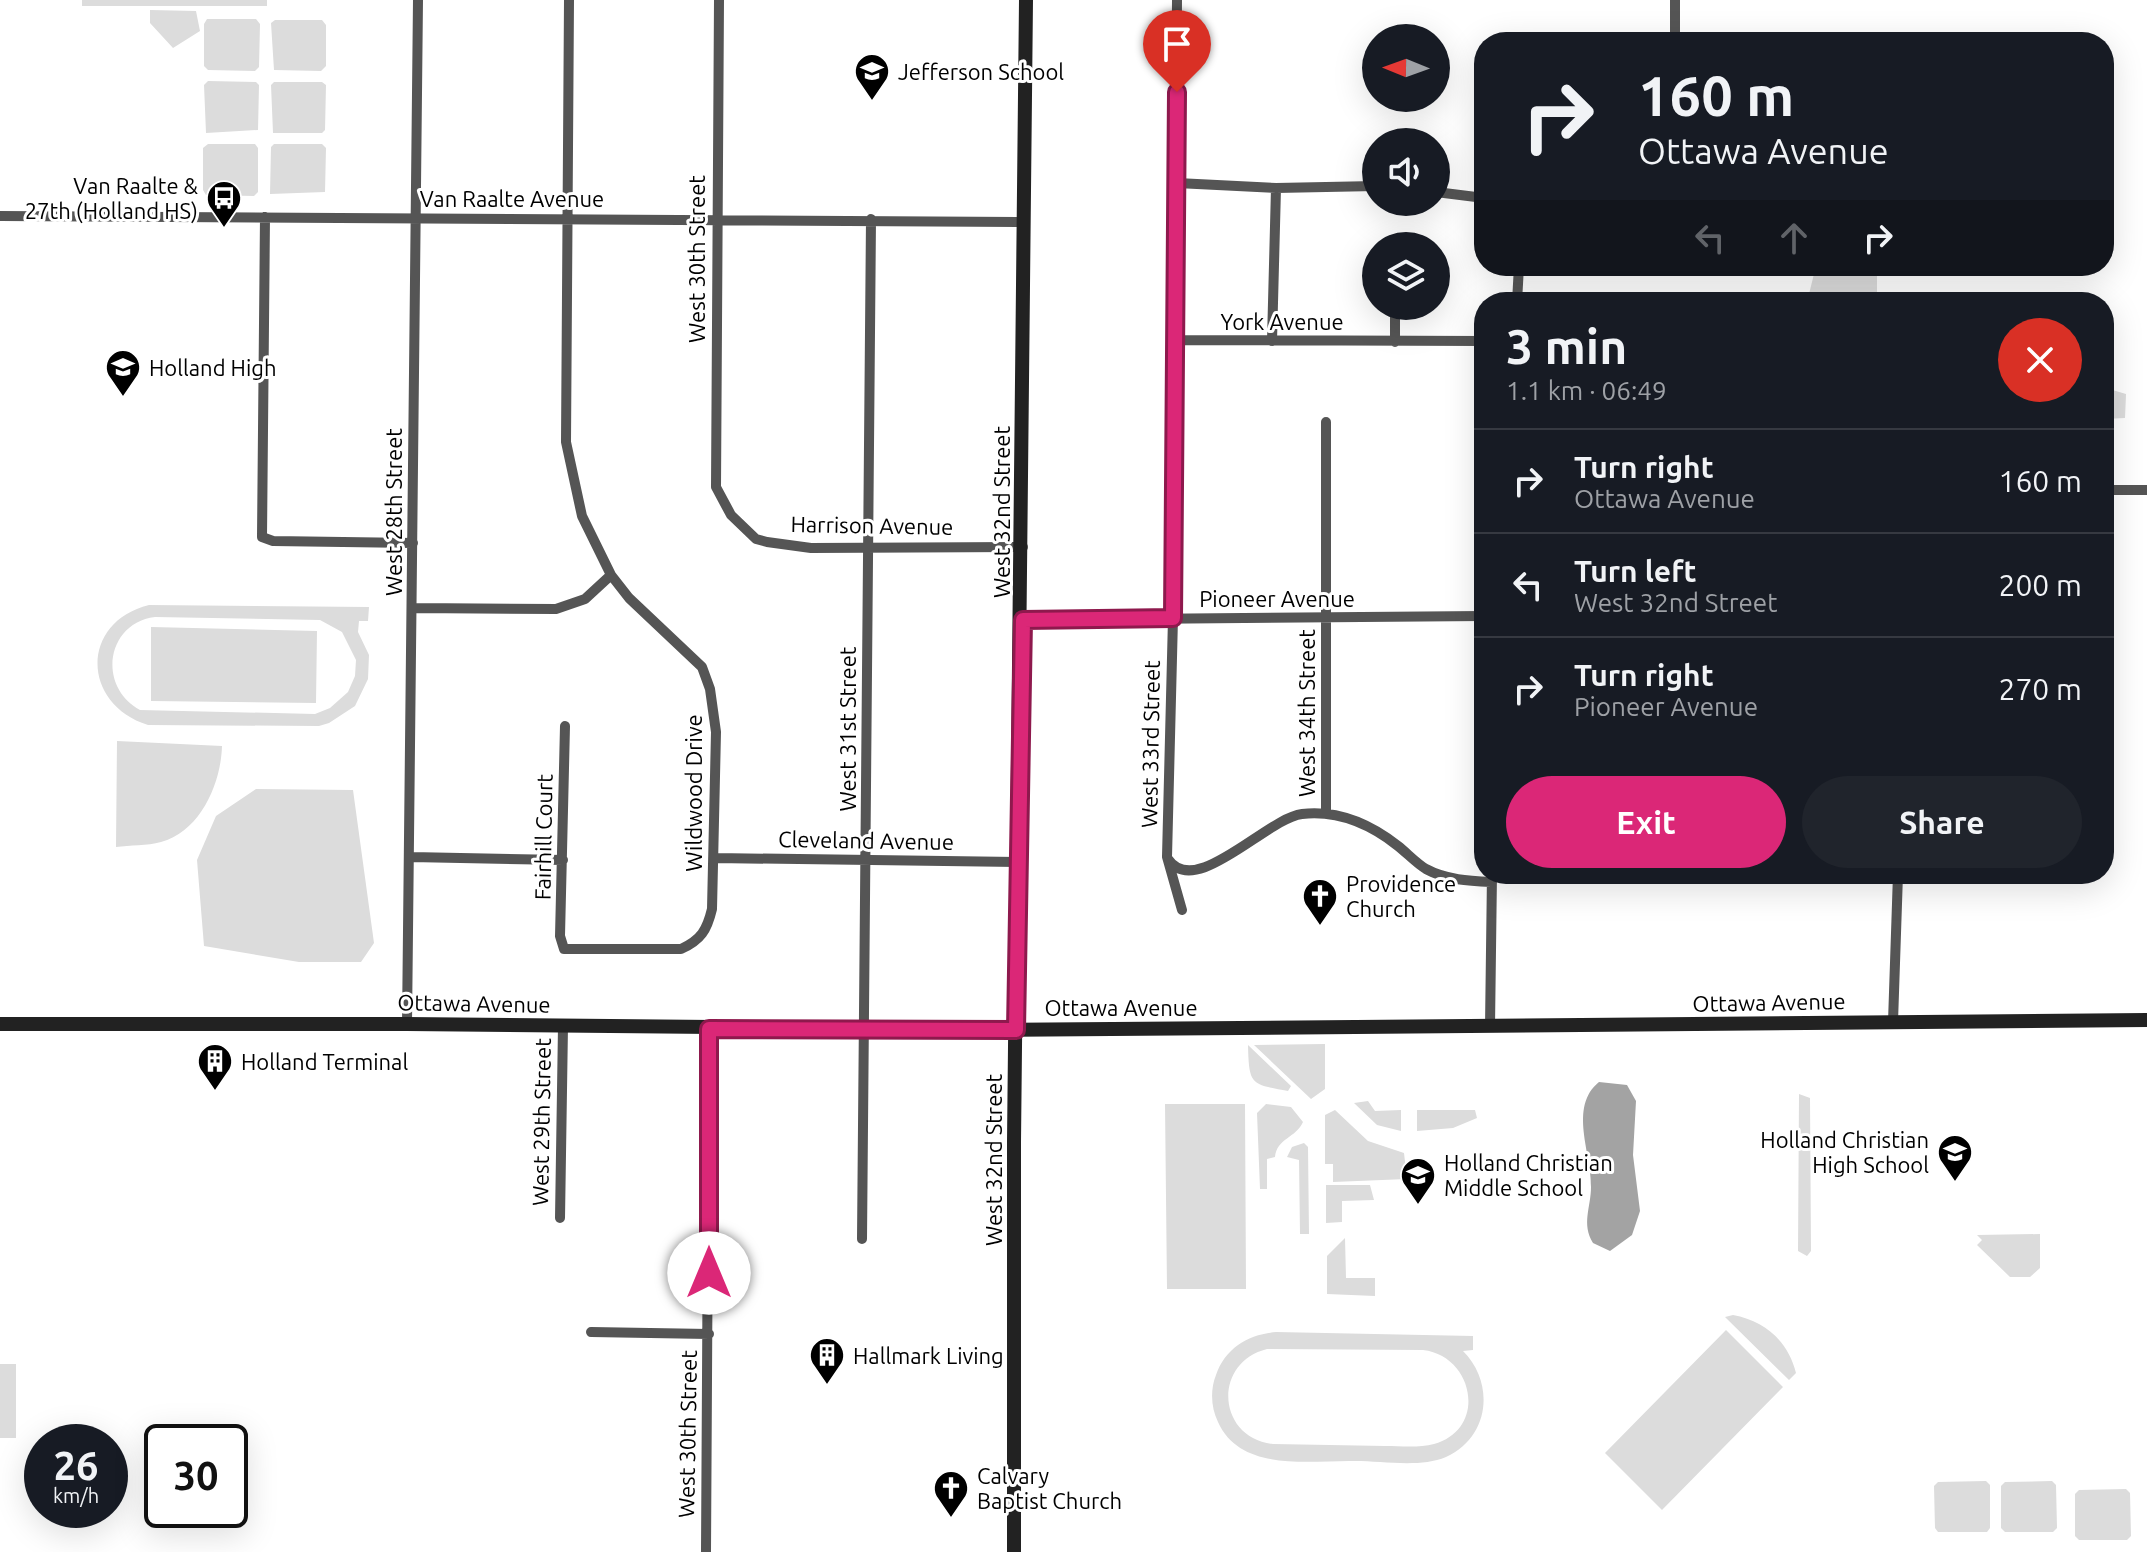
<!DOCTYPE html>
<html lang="en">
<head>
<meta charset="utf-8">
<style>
  :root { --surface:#171b24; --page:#20242c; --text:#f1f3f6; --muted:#9ea1a6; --line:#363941; --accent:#db2777 }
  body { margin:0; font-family:Ubuntu,sans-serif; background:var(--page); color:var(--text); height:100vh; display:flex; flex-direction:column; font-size:30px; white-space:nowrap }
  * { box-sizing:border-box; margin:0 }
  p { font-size:26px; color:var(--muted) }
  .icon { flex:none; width:44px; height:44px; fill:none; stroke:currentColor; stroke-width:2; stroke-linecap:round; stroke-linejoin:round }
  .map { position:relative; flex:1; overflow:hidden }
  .side { position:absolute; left:1474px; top:292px; width:640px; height:592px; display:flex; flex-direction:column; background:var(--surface); border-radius:32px; box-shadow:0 8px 32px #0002 }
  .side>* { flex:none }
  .hud { position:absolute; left:1474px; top:32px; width:640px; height:244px; border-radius:32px; box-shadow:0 8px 32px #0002; background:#171b24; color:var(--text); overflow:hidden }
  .needle { width:52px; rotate:271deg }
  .controls { position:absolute; left:1362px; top:24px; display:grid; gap:16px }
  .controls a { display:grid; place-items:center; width:88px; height:88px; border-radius:50%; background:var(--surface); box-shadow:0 8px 32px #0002; font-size:40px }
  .speed { position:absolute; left:24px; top:1424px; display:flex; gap:16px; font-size:40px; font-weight:700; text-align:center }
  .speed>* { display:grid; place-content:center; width:104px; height:104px; border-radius:50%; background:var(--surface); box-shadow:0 8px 32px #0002; line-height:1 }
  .speed small { font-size:20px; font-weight:400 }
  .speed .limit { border:4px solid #111; border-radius:12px; background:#fff; color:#111 }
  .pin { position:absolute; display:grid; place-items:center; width:68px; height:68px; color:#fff; margin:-82px -34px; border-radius:50% 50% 50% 0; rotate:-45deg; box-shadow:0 0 8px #0007 }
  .pin .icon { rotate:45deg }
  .me { position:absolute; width:88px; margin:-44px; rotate:0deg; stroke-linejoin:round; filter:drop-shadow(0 0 6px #0008) }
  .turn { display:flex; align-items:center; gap:28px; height:168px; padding:0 32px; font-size:36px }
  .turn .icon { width:104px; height:104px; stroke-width:2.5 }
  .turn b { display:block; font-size:56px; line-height:68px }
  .lanes { display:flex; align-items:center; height:76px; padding:0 32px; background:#0003; justify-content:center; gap:40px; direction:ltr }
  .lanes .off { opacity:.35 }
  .round { display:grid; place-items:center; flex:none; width:84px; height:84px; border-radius:42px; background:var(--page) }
  .head { display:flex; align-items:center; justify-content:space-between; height:136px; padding:0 32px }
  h1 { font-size:48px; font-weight:700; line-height:60px }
  .action { display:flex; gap:16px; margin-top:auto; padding:16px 32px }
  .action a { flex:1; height:92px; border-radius:48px; background:var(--accent); color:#fff; font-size:32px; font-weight:700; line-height:92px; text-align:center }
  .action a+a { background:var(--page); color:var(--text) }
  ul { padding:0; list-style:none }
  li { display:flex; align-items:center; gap:24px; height:104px; padding:0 32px; border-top:2px solid var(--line) }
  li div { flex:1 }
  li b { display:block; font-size:30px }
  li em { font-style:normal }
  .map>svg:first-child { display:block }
  .green { fill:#dcdcdc; fill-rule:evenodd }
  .water { fill:#a3a3a3 }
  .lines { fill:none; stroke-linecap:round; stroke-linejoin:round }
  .street { stroke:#555; stroke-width:10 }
  .secondary { stroke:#222; stroke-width:14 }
  .route-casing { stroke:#8e194d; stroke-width:20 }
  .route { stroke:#db2777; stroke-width:14 }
  .labels { text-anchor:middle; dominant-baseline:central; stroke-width:6; stroke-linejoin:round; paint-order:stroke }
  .poi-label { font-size:22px; fill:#000; stroke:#fff; text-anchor:start }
  .street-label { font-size:22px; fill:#000; stroke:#fff }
</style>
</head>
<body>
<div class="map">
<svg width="2147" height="1552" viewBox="0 0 2147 1552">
  <rect width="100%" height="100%" fill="#fff"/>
  <!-- green -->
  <path class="green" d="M82,0h185v6h-185z
    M150,10l46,1 4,20 -27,17 -23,-25z
    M207,19h49l4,5 -1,43 -4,4 -47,-1 -4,-4v-42z
    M275,20h47l4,5v41l-5,5 -47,-1 -3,-47z
    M208,81l48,1 3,3 -1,45 -52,3 -2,-48z
    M274,82h48l4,3 -1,45 -3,3h-49l-2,-48z
    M208,144h47l3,4v44l-4,4 -48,-1 -3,-5v-42z
    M274,144h48l4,4 -1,44 -55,2 1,-47z
    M1816,266h61v36h-70z
    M2104,365l5,24 17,5 -1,24 -21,1z
    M149,605l220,2 -1,14h-9l-1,11 11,23 -1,24 -13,27 -26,17 -10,3 -171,-1c-67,-21 -68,-103 1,-120zM155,617l165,3 22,12 14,28 -1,16 -7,16 -18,16 -15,6 -175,-4c-43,-23 -34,-87 15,-93z
    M151,627l166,4 -1,72 -165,-2z
    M117,741l105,5c-1,37 -21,85 -61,96 -14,4 -31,3 -45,5z
    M256,789l97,1 21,153 -13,19h-62l-95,-16 -7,-86 19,-44z
    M1325,1044v45l-14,10 -57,-54z
    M1248,1045l43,41 -3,5c-37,-7 -39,-5 -40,-46z
    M1799,1094l11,4 1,153 -4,5 -9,-5z
    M1368,1101l7,10 26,-1v21l-24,-6 -23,-22z
    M1245,1104l1,185h-79l-2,-185z
    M1266,1104l25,3 12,15c-7,16 -26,16 -28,35l-8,2v30h-7l-3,-76z
    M1335,1110l33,31 36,12 3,26 -74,3v-18h-8v-49z
    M1417,1110h58l2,8 -24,10 -36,3z
    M1304,1143l4,4 1,87h-9l-1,-74 -12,-3 5,-10z
    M1326,1185h44l4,15 -32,1v21l-16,1z
    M2040,1234v34l-10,9h-20l-33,-32 5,-5 -5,-5z
    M1345,1238l1,40h29v18l-48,-2v-38z
    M1733,1315c32,6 55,26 63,58l-7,7 -64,-63z
    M1726,1330l57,57 -121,123 -57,-57z
    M1276,1332l197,4v14l-10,1c32,32 27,86 -17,106 -26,11 -63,4 -91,4 -45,-1 -114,12 -137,-39 -7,-14 -8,-32 -2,-47 9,-27 33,-41 60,-43zM1267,1349l156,1c51,6 65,79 11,94 -15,4 -33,2 -49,2 -37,-1 -74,-1 -112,-2 -56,-6 -61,-81 -6,-95z
    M0,1364h16v74h-16z
    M1986,1481l4,4v43l-3,4h-49l-3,-4 -1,-42 4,-4z
    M2052,1481l4,4 1,43 -4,4h-48l-4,-4v-42l4,-4z
    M2126,1489l4,4 1,43 -4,4h-48l-4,-4v-42l4,-4z"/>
  <!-- water -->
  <path class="water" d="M1599,1082l28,3 9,16 -3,54 7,56 -8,24 -22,16 -17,-8c-12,-19 -2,-36 -2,-56 1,-33 -23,-80 8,-105z"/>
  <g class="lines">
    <!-- street -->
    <path class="street" d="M719,0l-3,487 15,28 25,24 11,3 44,6 212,-1
      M1177,0l-4,618 -6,239 15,53
      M1675,0v42
      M1177,183l99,5 100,-2
      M1436,192l48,6
      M0,216l1024,6
      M265,217l-3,320 11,4 140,2
      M1517,302l2,-36
      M1176,340l308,1
      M1272,341l4,-153
      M1395,342v-36
      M2104,490h43
      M413,608l143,1 29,-10 26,-24
      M1023,620l461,-4
      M565,726l-5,210 4,13h117c20,-9 26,-19 31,-40l4,-177 -6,-43 -8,-22 -73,-69 -18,-23 -29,-59 -16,-74 3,-442
      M1326,813v-391
      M411,857l152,3
      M715,858l302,4
      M1168,859c27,41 99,-41 134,-45 36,-4 67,9 96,32 9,7 18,17 28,23 20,11 44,12 66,13
      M1893,1022l5,-148
      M407,1024l11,-1024
      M1490,1027l2,-153
      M560,1218l3,-192
      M862,1239l9,-1020
      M591,1332l118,2
      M706,1552l3,-523"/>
    <!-- secondary -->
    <path class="secondary" d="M0,1024h407l594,6 1146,-10
      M1014,1552v-410l12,-1142"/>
  </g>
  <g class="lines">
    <!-- route casing -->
    <g class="route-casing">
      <path id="route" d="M709,1273v-244l307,1 7,-410 150,-2 4,-526"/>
    </g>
    <!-- route -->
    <use href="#route" class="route"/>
  </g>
  <!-- icons -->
  <defs>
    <g id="school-pin" transform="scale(1.8)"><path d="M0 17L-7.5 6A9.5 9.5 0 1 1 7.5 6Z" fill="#000" stroke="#fff"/><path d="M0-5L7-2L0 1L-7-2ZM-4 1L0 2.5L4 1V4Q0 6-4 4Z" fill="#fff"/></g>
    <g id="bus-pin" transform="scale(1.8)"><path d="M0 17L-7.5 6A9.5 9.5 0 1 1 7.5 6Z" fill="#000" stroke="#fff"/><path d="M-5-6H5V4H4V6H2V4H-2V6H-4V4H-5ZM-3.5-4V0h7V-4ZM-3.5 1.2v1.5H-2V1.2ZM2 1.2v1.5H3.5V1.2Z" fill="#fff"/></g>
    <g id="church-pin" transform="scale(1.8)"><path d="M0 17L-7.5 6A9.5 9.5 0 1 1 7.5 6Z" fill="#000" stroke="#fff"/><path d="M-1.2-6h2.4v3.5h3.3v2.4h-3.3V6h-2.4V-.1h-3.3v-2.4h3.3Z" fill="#fff"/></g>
    <g id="building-pin" transform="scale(1.8)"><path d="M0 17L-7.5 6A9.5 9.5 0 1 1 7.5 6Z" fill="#000" stroke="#fff"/><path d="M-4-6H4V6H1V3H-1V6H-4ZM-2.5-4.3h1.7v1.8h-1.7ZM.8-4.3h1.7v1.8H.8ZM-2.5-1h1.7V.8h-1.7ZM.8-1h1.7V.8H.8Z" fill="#fff"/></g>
  </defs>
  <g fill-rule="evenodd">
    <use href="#school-pin" x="872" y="71"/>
    <use href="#bus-pin" x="224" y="198"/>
    <use href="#school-pin" x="123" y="367"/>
    <use href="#church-pin" x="1320" y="896"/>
    <use href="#building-pin" x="215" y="1061"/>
    <use href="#school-pin" x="1955" y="1152"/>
    <use href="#school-pin" x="1418" y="1175"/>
    <use href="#building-pin" x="827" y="1355"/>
    <use href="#church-pin" x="951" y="1488"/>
  </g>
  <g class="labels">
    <!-- poi labels -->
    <g class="poi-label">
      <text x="898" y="71">Jefferson School</text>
      <text x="198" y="185" text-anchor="end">Van Raalte &amp;<tspan x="198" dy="25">27th (Holland HS)</tspan></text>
      <text x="149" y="367">Holland High</text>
      <text x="1346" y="883">Providence<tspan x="1346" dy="25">Church</tspan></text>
      <text x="241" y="1061">Holland Terminal</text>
      <text x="1929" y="1139" text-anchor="end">Holland Christian<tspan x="1929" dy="25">High School</tspan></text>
      <text x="1444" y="1162">Holland Christian<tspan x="1444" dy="25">Middle School</tspan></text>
      <text x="853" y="1355">Hallmark Living</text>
      <text x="977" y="1475">Calvary<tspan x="977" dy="25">Baptist Church</tspan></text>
    </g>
    <!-- street labels -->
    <g class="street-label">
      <text x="512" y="198">Van Raalte Avenue</text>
      <text transform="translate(696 259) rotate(-90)">West 30th Street</text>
      <text x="1282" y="321">York Avenue</text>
      <text transform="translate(393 512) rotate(-90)">West 28th Street</text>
      <text transform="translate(1001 512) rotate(-90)">West 32nd Street</text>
      <text transform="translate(872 525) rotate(1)">Harrison Avenue</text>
      <text x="1277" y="598">Pioneer Avenue</text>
      <text transform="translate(1306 713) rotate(-90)">West 34th Street</text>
      <text transform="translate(847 729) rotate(-90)">West 31st Street</text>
      <text transform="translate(1150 744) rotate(-89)">West 33rd Street</text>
      <text transform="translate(693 793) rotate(-90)">Wildwood Drive</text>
      <text transform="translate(543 837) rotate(-89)">Fairhill Court</text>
      <text transform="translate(866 840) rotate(1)">Cleveland Avenue</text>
      <text transform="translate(1769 1002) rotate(-1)">Ottawa Avenue</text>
      <text transform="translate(474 1003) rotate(1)">Ottawa Avenue</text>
      <text x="1121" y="1007">Ottawa Avenue</text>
      <text transform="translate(541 1122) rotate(-89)">West 29th Street</text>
      <text transform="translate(993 1160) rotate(-90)">West 32nd Street</text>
      <text transform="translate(687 1434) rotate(-89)">West 30th Street</text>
    </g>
  </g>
</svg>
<div class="controls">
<a><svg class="needle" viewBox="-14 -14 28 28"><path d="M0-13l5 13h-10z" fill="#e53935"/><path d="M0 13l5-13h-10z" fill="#9ea1a6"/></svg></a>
<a><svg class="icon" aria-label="sound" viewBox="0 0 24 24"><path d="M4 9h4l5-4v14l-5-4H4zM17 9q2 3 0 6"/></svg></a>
<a><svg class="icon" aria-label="layers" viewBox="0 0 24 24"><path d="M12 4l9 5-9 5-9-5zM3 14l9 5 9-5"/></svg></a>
</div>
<div class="speed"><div>26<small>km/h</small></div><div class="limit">30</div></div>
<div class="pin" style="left:1177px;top:92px;background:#d93025"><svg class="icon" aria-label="arrive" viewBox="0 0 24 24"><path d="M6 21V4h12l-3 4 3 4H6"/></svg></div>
<svg class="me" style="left:709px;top:1273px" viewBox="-20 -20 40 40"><circle r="19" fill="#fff"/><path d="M0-13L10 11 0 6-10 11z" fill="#db2777"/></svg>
<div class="hud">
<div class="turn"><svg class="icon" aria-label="right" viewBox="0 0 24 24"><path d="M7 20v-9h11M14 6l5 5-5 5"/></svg><div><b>160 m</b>Ottawa Avenue</div></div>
<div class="lanes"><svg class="icon off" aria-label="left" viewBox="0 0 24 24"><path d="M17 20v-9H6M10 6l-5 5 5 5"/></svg><svg class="icon off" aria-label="ahead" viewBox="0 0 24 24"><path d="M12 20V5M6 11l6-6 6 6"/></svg><svg class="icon" aria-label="right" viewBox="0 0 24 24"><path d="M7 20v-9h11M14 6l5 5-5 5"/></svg></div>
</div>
<section class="side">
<div class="head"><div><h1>3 min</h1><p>1.1 km · 06:49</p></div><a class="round" style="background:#d93025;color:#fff"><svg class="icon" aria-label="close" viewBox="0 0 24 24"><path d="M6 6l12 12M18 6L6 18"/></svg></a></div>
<ul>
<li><svg class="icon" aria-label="right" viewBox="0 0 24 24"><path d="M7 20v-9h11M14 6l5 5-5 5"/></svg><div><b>Turn right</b><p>Ottawa Avenue</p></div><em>160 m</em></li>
<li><svg class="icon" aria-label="left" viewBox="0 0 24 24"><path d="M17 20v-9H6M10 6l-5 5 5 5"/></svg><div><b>Turn left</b><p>West 32nd Street</p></div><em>200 m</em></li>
<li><svg class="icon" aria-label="right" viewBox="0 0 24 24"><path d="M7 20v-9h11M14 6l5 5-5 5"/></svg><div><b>Turn right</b><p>Pioneer Avenue</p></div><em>270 m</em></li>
</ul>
<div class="action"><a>Exit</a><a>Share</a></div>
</section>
</div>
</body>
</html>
